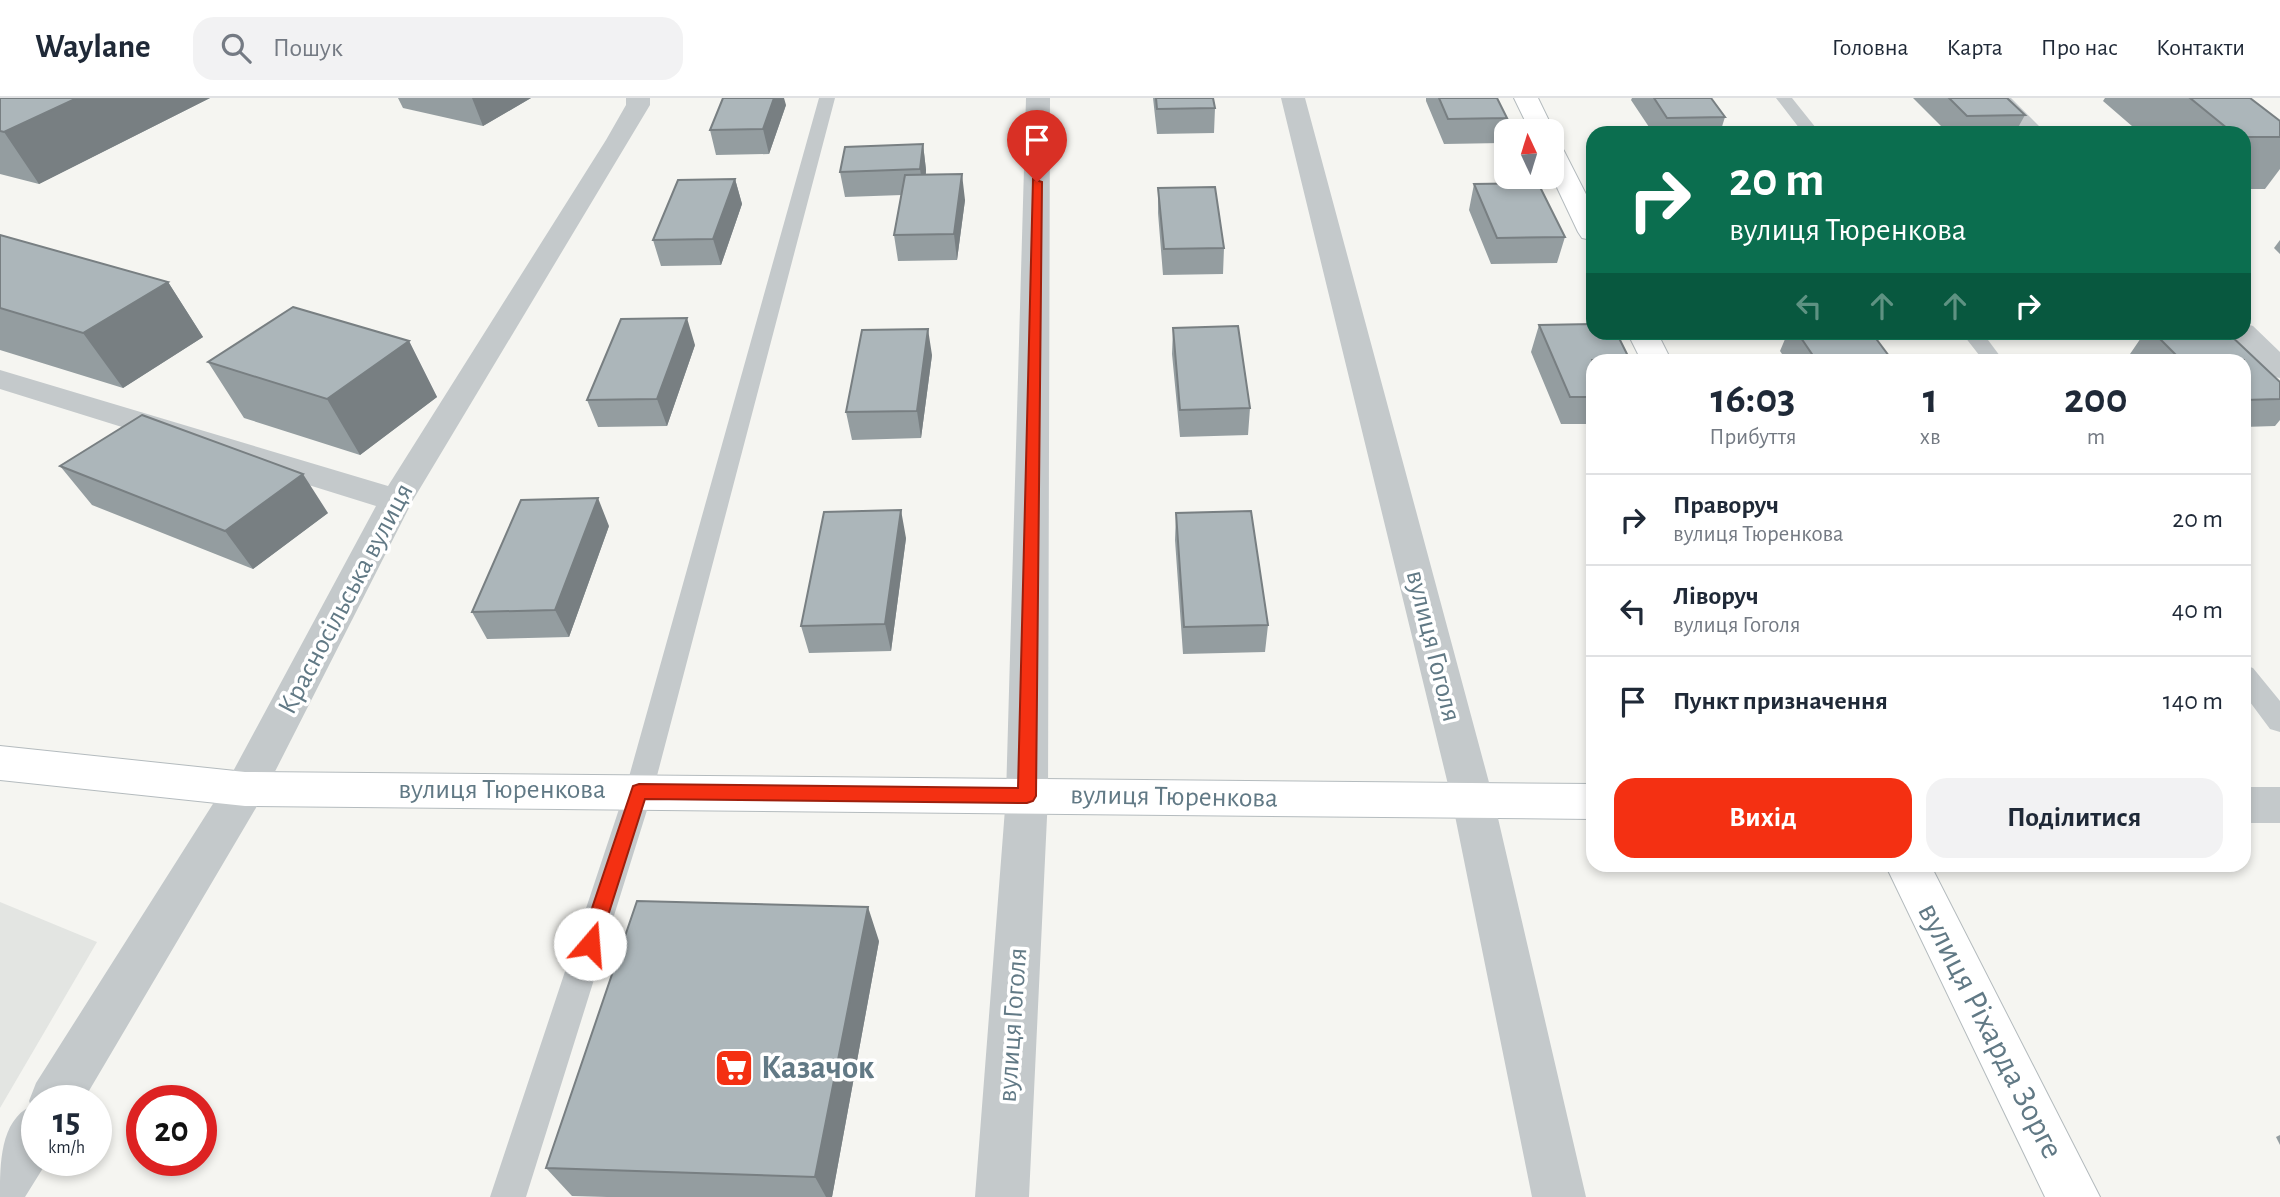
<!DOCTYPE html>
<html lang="uk">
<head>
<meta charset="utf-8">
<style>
  :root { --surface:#fff; --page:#f2f2f3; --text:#1f2937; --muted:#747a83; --line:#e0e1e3; --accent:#f43012 }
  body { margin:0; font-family:"Alegreya Sans",sans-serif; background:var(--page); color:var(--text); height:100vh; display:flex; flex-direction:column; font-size:26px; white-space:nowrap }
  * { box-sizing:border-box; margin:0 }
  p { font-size:23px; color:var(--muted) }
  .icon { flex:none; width:38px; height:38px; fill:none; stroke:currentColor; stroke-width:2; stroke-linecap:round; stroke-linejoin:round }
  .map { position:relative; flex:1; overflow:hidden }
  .side { position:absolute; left:1586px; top:256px; width:665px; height:518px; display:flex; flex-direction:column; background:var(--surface); border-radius:21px; box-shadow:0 4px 10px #0003 }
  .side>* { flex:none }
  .banner { position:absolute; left:1586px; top:28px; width:665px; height:214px; border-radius:21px; box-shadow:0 4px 10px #0003; background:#0b6e4f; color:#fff; overflow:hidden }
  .needle { width:46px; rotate:356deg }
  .fabs { position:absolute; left:1494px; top:21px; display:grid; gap:14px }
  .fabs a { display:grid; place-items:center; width:70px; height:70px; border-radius:14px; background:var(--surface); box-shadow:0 4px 10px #0003; font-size:35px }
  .speed { position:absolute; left:21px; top:987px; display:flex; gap:14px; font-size:35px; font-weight:700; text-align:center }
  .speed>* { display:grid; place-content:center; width:91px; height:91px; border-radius:50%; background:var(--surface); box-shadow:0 4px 10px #0003; line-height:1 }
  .speed small { font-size:18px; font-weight:400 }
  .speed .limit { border:10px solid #d22; background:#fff; color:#111 }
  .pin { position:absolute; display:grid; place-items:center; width:60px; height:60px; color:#fff; margin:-72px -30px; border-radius:50% 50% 50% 0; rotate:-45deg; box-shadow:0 0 7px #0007 }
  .pin .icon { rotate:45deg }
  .me { position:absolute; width:77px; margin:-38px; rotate:18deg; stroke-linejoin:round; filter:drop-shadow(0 0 5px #0008) }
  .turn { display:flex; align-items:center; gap:24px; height:147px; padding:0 28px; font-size:32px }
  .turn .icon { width:91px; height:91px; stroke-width:2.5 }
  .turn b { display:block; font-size:49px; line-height:60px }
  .lanes { display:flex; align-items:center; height:66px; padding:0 28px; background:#0003; justify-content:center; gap:35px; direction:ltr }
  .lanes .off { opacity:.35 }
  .eta { display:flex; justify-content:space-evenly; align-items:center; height:119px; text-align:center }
  .eta b { font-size:42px; font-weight:700; line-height:49px }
  .cta { display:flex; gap:14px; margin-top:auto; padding:14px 28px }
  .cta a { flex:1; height:80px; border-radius:21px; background:var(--accent); color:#fff; font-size:28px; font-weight:700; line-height:80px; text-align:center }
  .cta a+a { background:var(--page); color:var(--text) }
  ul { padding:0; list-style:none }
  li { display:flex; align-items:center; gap:21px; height:91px; padding:0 28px; border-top:2px solid var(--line) }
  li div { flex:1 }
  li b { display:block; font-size:26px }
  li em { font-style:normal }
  header { display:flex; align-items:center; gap:42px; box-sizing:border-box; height:98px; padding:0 35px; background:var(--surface); border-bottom:2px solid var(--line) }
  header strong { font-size:33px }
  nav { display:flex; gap:38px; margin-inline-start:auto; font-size:24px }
  .search { width:490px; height:63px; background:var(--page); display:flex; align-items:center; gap:18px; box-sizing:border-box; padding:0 24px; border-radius:21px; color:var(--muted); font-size:26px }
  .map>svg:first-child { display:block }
  .built { fill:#e3e5e2 }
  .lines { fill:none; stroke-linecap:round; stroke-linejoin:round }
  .secondary-casing { stroke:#b4bbbe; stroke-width:2 }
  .lane { fill:#c4c9cb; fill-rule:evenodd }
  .street { fill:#c4c9cb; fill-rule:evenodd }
  .secondary { fill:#fff; fill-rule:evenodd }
  .wall { fill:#949da0 }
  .shaded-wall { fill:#787f82 }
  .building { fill:#acb6ba; stroke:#787f82; stroke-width:2 }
  .route { fill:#f43012; stroke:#9f1f0c; stroke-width:2 }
  .labels { text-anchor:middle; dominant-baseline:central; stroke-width:7; stroke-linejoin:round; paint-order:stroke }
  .street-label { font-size:28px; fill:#617985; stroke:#fff }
  .near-street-label { font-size:33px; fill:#617985; stroke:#fff }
  .near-poi-label { font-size:33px; font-weight:bold; fill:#617985; stroke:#fff; text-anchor:start }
</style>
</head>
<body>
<header>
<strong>Waylane</strong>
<div class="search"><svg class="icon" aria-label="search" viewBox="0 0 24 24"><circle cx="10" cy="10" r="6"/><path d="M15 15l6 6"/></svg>Пошук</div>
<nav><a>Головна</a><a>Карта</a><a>Про нас</a><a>Контакти</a></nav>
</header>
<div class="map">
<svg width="2280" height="1099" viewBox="0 0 2280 1099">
  <rect width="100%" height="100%" fill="#f5f5f1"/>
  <!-- built -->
  <path class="built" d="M0,804l97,40 -97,166z"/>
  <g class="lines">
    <!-- secondary casing -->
    <g class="secondary-casing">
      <path id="secondary" d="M1514,0h24l16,33 -2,3v-3h-22z
        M1552,46l9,2 3,5 28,55v34l-10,-2 -4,-6 -26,-55z
        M1627,234h30l14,28h-30z
        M0,648l245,26 1347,12v35l-1347,-13 -245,-26z
        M1885,766h45l170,333h-55z"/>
    </g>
    <!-- lane -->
    <path class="lane" d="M819,0h16l-182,693 -127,406h-36l135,-406z
      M1776,0h16l28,35h-17z
      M1961,234h21l21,28h-20z
      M2244,567l9,3 27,33v31l-10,-3 -26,-35z"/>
    <!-- street -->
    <path class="street" d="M626,0h24v7l-237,395 -153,301 -177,300h-46v59h11l-23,37h-25c0,-33 0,-76 31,-91l-2,-5 7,-18 194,-306 146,-271 -376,-117v-19l388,116 218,-346 20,-35z
      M1026,0h24l-2,698 -19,401h-54l31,-401z
      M1281,0h24l189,703 92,396h-54l-80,-396z
      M1985,0h26l35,35h-26z
      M2244,225l9,3 27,26v26l-11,-2 -42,-44h17z
      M2244,689h36v36h-36z"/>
    <!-- secondary -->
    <use href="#secondary" class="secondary"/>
  </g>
  <!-- wall -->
  <path class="wall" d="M0,0h210l-171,86 -39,-10z
    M398,0h133l-48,28 -80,-18z
    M1153,0h60l2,10 -1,25 -57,1z
    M1426,0h71l10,20 -5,25 -58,1 -18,-43z
    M1632,0h79l14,19 -5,16h-67l-22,-33z
    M1913,0h94l18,17 -10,18h-67z
    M2105,0h145l30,23v48l-15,20h-21v-56h-104l-37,-32z
    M786,7l-17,49 -53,1 -6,-25z
    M923,46l3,26v5l39,25 -8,60 -59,1 -4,-26 8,-40 -57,2 -5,-25z
    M735,81l7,25 -21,61 -60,1 -8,-26z
    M1474,86l91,53 -8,26 -66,1 -22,-54z
    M1158,90l66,60 -1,26 -60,1 -5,-62z
    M0,137l168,47 35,55 -80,51 -123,-38z
    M2280,142v14l-6,-6z
    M1539,227l53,35v64h-31l-30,-72z
    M1173,230l77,80 -2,27 -68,2 -8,-83z
    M1788,234h83l21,28h-106l-6,-9z
    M2145,234h82l53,50v38l-5,6 -31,1v-67h-109l-5,-6z
    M409,243l28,56 -77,58 -116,-37 -36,-56z
    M695,247l-28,81 -69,1 -11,-27z
    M932,257l-11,83 -69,2 -6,-28z
    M60,368l268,47 -75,56 -161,-64z
    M1176,415l92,112 -3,27 -82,2 -8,-114z
    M609,428l-40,111 -82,2 -15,-27z
    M906,440l-15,113 -82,2 -8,-27z
    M1592,448v19l-3,-10z
    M879,843l-47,256h-225l-35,-1 -26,-28z
    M2280,1037v10l-4,-8z"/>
  <!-- shaded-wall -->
  <path class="shaded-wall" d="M77,0h133l-171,86 -35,-52z
    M472,0h59l-48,28z
    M774,0h10l2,7 -17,49 -6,-25z
    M923,46l3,26 -2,25 -4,-26z
    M962,76l3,26 -8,60 -3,-26z
    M735,81l7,25 -21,61 -8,-26z
    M168,184l35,55 -80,51 -40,-55z
    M687,220l8,27 -28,81 -10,-27z
    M928,231l4,26 -11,83 -4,-27z
    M409,243l28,56 -77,58 -33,-56z
    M303,376l25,39 -75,56 -28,-38z
    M598,400l11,28 -40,111 -14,-27z
    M901,412l5,28 -15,113 -6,-27z
    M868,809l11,34 -47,256h-6l-11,-20z"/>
  <!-- building -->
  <path class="building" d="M0,0h77l-73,34 -4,-1z
    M723,0h51l-11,31 -53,1z
    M1156,0h57l2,10 -58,1z
    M1439,0h58l10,20 -59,1z
    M1654,0h57l14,19 -58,1z
    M1949,0h58l18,17 -58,1z
    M2190,0h60l30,23v16h-36v-4h-11z
    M923,46l-3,25 -80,3 5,-25z
    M962,76l-8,60 -60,1 11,-60z
    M735,81l-22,60 -60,1 25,-60z
    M1538,85l27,54 -68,1 -23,-54z
    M1215,89l9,61 -60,1 -6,-61z
    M0,137l168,47 -85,51 -83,-25z
    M293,209l116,34 -82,58 -119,-37z
    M687,220l-30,81 -70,1 34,-81z
    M1592,226v8h24l14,28h-38v37h-22l-31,-72z
    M1238,228l12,82 -70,2 -7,-82z
    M928,231l-11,82 -71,1 16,-82z
    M1797,234h74l21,28h-76z
    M2153,234h74l53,50v17l-36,1v-40h-63z
    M142,317l161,59 -78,57 -165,-65z
    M598,400l-43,112 -83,2 49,-112z
    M901,412l-16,114 -84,2 23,-114z
    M1251,413l17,114 -84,2 -8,-114z
    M637,803l231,6 -53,270 -269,-9z"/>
  <!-- route -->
  <path class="route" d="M1033,81l9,3 -6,614 -3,5 -6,2 -382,-4 -46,145 -2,6 -7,2 -7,-2 -3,-6 53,-158 6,-2 379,4z"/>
  <!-- icons -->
  <defs>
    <g id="supermarket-square" transform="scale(2.0125)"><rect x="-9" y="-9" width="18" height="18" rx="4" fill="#f43012" stroke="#fff"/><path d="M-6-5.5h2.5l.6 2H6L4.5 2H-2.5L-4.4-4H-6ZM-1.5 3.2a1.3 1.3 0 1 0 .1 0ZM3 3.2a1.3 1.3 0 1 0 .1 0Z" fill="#fff"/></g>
  </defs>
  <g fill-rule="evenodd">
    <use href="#supermarket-square" x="734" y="970"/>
  </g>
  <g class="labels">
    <!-- street labels -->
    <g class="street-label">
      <text transform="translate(346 501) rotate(-62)">Красносільська вулиця</text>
      <text transform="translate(1433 548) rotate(76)">вулиця Гоголя</text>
      <text x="502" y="692">вулиця Тюренкова</text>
      <text transform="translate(1174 699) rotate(1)">вулиця Тюренкова</text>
      <text transform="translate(1013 927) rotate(-86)">вулиця Гоголя</text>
    </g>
    <!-- near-street labels -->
    <g class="near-street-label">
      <text transform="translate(1990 933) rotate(63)">вулиця Ріхарда Зорге</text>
    </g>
    <!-- near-poi labels -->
    <g class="near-poi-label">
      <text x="761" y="970">Казачок</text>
    </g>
  </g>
</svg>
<div class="fabs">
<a><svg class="needle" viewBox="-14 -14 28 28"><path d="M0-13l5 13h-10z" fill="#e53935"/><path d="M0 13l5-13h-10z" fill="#747a83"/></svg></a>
</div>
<div class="speed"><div>15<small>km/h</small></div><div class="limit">20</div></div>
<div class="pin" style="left:1037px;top:84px;background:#d93025"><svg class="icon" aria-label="arrive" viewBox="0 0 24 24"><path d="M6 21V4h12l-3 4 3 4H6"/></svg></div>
<svg class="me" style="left:590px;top:846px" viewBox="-20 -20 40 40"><circle r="19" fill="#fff"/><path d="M0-13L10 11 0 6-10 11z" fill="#f43012"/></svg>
<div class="banner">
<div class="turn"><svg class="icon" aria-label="right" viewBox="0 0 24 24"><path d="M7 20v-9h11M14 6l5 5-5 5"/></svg><div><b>20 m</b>вулиця Тюренкова</div></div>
<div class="lanes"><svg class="icon off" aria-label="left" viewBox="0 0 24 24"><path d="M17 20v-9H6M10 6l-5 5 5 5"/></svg><svg class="icon off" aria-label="ahead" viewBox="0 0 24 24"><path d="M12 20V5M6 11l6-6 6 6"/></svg><svg class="icon off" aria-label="ahead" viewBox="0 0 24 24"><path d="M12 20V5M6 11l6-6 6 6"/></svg><svg class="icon" aria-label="right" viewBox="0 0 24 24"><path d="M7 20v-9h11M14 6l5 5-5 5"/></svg></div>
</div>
<section class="side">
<div class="eta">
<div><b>16:03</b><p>Прибуття</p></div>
<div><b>1</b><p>хв</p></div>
<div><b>200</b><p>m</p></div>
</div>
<ul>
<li><svg class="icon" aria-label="right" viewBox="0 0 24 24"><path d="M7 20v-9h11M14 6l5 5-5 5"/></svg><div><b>Праворуч</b><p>вулиця Тюренкова</p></div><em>20 m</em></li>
<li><svg class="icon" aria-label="left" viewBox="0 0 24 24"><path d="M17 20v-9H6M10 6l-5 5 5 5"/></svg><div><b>Ліворуч</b><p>вулиця Гоголя</p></div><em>40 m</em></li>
<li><svg class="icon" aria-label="arrive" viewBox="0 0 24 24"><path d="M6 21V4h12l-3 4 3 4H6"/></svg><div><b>Пункт призначення</b></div><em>140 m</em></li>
</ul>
<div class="cta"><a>Вихід</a><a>Поділитися</a></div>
</section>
</div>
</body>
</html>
